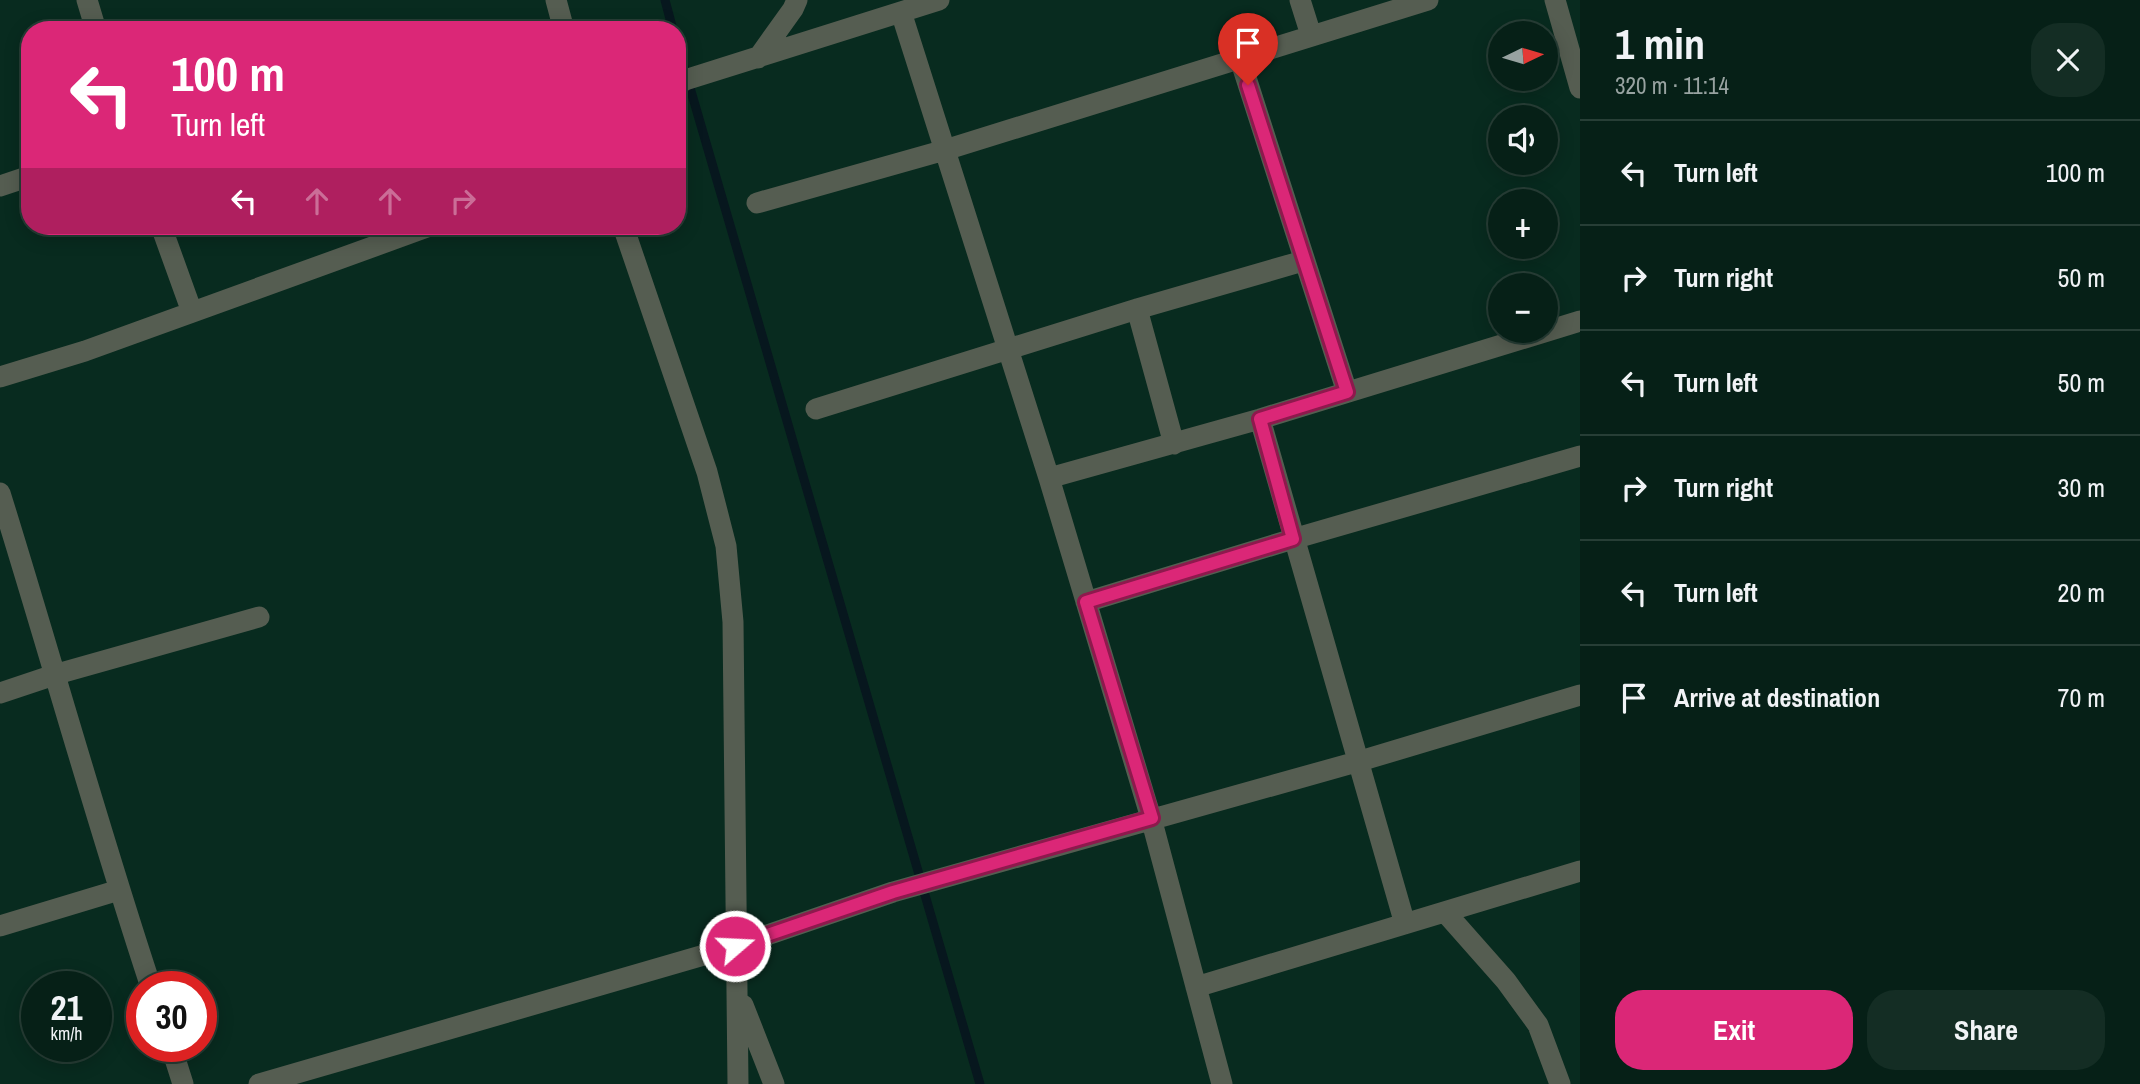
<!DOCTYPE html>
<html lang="en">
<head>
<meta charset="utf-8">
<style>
  :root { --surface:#062017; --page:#142d24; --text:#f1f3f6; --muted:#98a3a1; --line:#273e36; --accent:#db2777 }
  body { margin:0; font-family:"Archivo Narrow",sans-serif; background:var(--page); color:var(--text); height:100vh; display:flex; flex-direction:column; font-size:26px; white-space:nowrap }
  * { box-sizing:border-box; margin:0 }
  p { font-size:23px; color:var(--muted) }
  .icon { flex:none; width:38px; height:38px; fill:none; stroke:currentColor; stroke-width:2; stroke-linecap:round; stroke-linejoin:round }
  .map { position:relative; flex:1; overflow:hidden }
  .panel { display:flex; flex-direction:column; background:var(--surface); width:560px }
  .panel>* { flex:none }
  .hud { position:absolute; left:21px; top:21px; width:665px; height:214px; border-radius:28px; box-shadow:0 4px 18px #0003,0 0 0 2px var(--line); background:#db2777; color:#fff; overflow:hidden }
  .needle { width:46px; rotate:85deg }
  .fabs { position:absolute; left:1488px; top:21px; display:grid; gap:14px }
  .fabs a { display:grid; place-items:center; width:70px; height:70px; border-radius:50%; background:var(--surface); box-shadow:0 4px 18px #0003,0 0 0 2px var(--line); font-size:35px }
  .speed { position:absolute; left:21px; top:971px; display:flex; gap:14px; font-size:35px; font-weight:700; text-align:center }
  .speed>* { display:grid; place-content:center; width:91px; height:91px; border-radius:50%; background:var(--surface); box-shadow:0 4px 18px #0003,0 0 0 2px var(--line); line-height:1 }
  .speed small { font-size:18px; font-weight:400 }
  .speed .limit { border:10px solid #d22; background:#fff; color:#111 }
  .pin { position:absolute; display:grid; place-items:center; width:60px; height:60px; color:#fff; margin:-72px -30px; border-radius:50% 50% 50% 0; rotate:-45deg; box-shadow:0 0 7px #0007 }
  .pin .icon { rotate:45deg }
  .me { position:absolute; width:77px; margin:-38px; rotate:71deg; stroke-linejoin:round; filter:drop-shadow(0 0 5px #0008) }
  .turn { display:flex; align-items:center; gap:24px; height:147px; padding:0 35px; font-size:32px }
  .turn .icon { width:91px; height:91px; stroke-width:2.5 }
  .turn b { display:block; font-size:49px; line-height:60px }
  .lanes { display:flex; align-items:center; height:66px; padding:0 35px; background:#0003; justify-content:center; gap:35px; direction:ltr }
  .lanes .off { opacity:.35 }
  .round { display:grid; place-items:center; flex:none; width:74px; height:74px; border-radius:28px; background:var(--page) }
  .summary { display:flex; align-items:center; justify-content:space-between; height:119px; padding:0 35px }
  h1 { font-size:42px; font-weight:800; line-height:52px }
  .button { display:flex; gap:14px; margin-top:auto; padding:14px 35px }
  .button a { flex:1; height:80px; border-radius:28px; background:var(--accent); color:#fff; font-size:28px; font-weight:800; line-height:80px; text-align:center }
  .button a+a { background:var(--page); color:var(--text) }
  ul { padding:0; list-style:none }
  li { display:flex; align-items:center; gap:21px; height:105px; padding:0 35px; border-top:2px solid var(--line) }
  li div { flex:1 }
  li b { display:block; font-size:26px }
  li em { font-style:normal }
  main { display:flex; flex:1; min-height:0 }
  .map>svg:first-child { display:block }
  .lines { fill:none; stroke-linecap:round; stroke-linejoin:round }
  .stream { stroke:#07171e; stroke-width:9 }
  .minor { stroke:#555d51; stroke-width:21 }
  .route-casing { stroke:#8e194d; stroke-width:18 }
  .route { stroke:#db2777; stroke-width:12 }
</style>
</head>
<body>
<main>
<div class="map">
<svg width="1580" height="1084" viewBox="0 0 1580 1084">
  <rect width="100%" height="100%" fill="#082b1f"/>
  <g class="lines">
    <!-- stream -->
    <path class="stream" d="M665,0l8,30
      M677,43l303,1041"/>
    <!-- minor -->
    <path class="minor" d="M87,0l9,30
      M556,0l8,30
      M1300,0l11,35
      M1555,0l25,88
      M901,12l148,466 102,340 71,266
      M758,58l35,-49 4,-9
      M1240,59l107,333
      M677,85l8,-5 254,-80
      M0,186l30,-10
      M757,203l188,-53 483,-150
      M161,226l31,86
      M623,226l84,246 19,74 7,76 5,462
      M1137,309l37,135
      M0,377l85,-26 345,-125
      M816,409l321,-100 166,-48
      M1260,419l145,505
      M1049,478l211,-59 320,-98
      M0,493c51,164 97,331 151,494
      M1086,602l207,-63 287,-83
      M0,693l57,-19 202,-57
      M1445,912l61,69 32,44 22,59
      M0,926l119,-36
      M1196,987l384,-116
      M743,1005l31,79
      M171,1046l12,38
      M259,1084l476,-138 158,-54 467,-131 220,-66"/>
  </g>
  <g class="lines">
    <!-- route casing -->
    <g class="route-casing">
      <path id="route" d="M735,946l158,-54 259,-74 -66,-216 207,-63 -33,-120 87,-27 -99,-307"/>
    </g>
    <!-- route -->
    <use href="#route" class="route"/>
  </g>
</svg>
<div class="fabs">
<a><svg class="needle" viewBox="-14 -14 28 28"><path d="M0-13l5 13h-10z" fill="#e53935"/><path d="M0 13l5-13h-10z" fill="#98a3a1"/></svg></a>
<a><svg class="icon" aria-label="sound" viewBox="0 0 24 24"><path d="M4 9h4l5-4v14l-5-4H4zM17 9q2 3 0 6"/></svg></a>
<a>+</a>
<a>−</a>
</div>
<div class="speed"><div>21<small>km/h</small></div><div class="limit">30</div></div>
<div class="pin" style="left:1248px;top:85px;background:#d93025"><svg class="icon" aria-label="arrive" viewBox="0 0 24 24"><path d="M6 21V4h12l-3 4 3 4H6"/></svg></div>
<svg class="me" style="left:735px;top:946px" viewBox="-20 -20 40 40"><circle r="17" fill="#db2777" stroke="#fff" stroke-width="3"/><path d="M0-11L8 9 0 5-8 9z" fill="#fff"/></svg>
<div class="hud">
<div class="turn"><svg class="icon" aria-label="left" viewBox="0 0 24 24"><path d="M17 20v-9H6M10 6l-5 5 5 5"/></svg><div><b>100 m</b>Turn left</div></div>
<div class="lanes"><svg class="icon" aria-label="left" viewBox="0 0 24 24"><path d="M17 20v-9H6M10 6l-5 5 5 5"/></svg><svg class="icon off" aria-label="ahead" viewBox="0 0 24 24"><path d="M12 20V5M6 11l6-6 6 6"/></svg><svg class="icon off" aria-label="ahead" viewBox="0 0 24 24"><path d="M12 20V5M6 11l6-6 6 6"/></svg><svg class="icon off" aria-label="right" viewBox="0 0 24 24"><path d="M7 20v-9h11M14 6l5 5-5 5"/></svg></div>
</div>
</div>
<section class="panel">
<div class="summary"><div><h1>1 min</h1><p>320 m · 11:14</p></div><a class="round"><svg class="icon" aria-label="close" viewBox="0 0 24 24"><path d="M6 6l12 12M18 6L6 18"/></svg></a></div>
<ul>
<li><svg class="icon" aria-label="left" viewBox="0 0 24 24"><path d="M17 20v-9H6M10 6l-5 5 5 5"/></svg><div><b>Turn left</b></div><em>100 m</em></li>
<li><svg class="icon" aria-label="right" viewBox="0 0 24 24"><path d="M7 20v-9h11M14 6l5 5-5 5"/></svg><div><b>Turn right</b></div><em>50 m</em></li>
<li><svg class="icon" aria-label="left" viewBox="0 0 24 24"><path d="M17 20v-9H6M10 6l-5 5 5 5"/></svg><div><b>Turn left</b></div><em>50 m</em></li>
<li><svg class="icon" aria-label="right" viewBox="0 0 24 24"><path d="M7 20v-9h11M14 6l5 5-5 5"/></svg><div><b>Turn right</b></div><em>30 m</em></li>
<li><svg class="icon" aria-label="left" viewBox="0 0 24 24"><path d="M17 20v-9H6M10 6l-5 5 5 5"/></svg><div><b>Turn left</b></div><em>20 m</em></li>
<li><svg class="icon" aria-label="arrive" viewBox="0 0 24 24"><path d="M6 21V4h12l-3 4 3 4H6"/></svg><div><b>Arrive at destination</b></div><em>70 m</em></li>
</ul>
<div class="button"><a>Exit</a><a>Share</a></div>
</section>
</main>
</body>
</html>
